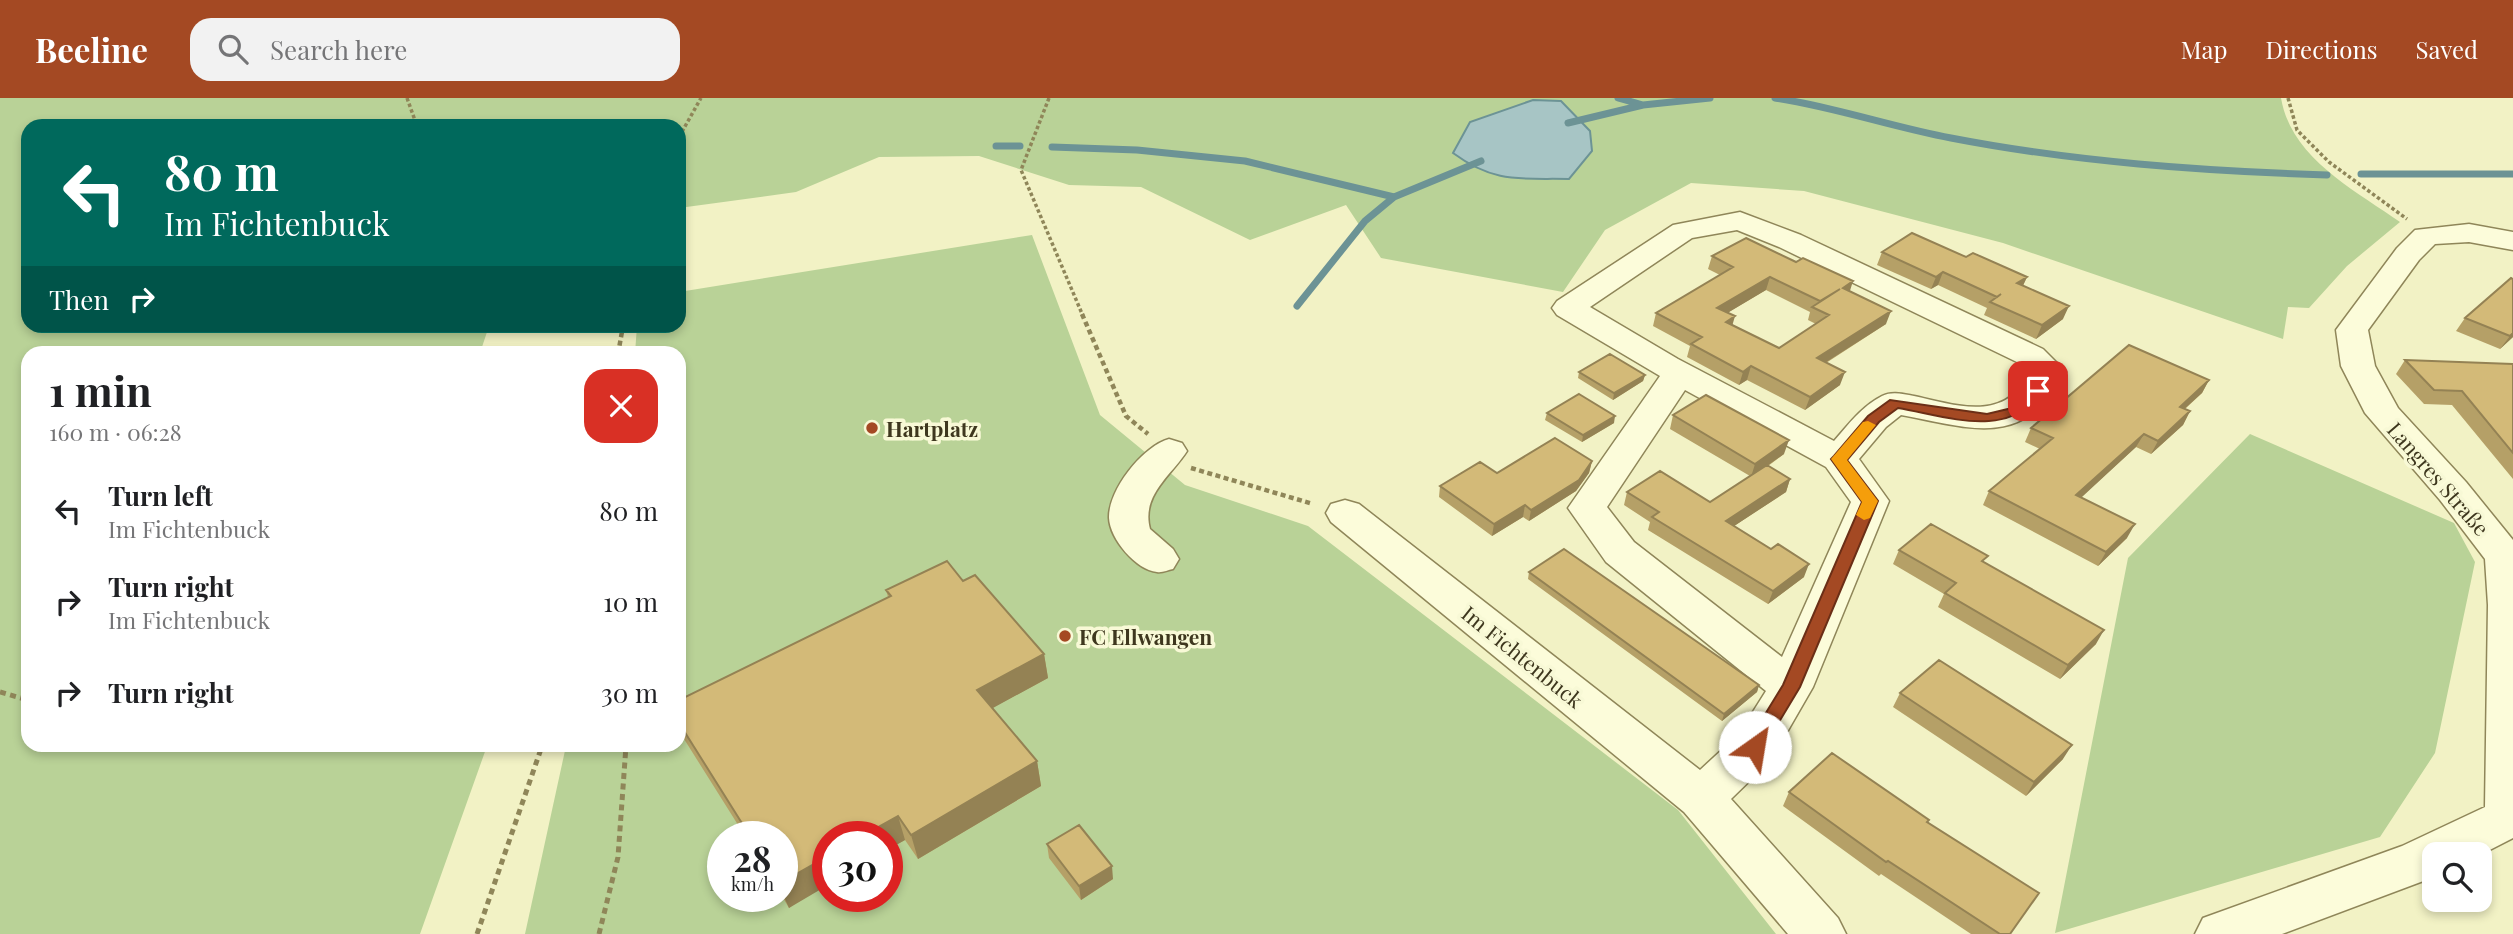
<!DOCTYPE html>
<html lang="en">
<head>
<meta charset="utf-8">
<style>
  :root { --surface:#fff; --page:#f2f2f2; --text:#202124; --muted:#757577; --accent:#a44923 }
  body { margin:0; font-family:"Playfair Display",serif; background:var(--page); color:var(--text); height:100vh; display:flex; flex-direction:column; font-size:26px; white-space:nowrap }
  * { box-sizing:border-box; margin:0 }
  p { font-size:23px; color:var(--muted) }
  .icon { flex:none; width:38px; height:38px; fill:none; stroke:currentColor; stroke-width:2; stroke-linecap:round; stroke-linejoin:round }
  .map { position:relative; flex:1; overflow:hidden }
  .sheet { position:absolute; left:21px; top:248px; width:665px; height:406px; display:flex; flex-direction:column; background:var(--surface); border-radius:21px; box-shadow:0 4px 10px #0003 }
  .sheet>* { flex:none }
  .hud { position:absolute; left:21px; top:21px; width:665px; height:214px; border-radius:21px; box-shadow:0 4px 10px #0003; background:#00695c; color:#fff; overflow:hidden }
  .fabs { position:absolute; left:2422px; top:744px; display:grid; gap:14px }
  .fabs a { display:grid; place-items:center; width:70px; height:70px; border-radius:14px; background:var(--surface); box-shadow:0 4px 10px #0003; font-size:35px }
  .speed { position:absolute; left:707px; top:723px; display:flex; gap:14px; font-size:35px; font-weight:700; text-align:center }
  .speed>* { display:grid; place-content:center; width:91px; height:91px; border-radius:50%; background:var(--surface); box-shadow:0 4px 10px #0003; line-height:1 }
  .speed small { font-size:18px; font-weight:400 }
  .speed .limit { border:10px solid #d22; background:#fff; color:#111 }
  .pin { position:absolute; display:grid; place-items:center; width:60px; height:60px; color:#fff; margin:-30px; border-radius:14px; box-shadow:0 4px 10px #0006 }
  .me { position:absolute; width:77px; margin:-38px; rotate:32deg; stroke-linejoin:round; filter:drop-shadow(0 0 5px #0008) }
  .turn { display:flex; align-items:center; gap:24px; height:147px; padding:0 28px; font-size:32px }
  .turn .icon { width:91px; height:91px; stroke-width:2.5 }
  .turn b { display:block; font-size:49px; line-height:60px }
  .then { display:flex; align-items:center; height:66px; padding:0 28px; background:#0003; gap:14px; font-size:26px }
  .round { display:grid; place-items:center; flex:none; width:74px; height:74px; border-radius:21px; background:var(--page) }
  .summary { display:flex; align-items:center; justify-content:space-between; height:119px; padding:0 28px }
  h1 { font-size:42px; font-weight:700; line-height:52px }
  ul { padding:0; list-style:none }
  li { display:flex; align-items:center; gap:21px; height:91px; padding:0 28px }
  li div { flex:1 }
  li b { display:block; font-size:26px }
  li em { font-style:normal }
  header { display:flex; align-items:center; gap:42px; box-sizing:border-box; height:98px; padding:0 35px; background:var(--accent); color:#fff }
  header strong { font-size:33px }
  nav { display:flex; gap:38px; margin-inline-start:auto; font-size:24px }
  .search { width:490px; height:63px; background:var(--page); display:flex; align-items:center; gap:18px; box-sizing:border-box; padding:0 24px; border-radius:21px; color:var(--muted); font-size:26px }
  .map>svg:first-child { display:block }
  .green { fill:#b9d297; fill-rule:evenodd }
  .water { fill:#a7c5c5; stroke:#6c9395; stroke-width:2 }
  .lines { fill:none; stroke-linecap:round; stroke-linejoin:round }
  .stream { stroke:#6c9395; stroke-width:7 }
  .minor-casing { stroke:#8f8659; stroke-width:3 }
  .path-far2 { stroke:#8f8659; stroke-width:3.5; stroke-dasharray:3.5 2.5; stroke-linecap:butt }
  .path-far1 { stroke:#8f8659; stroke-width:4.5; stroke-dasharray:5 3.5; stroke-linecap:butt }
  .path { stroke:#8f8659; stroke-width:5; stroke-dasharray:6 4.5; stroke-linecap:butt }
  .minor { fill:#fcfcda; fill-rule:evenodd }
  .wall { fill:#b5a067; fill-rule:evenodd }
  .shaded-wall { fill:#948254 }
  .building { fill:#d3ba78; stroke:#948254; stroke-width:2; fill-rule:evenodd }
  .route { fill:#a44923; stroke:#6b2f17; stroke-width:2 }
  .slow { fill:#f59e0b }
  .poi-dot { fill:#a44923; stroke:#f8f9d6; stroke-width:2.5 }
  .labels { text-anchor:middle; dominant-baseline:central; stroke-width:7; stroke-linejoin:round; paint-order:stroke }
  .poi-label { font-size:21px; font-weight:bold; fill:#3e371e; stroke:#f8f9d6; text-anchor:start }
  .street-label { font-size:21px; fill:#3e371e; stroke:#f8f9d6 }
</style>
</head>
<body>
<header>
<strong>Beeline</strong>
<div class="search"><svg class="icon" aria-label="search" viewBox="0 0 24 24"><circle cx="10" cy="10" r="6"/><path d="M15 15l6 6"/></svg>Search here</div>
<nav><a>Map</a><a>Directions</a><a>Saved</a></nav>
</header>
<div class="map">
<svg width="2513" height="836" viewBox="0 0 2513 836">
  <rect width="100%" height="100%" fill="#f2f2c5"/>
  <!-- green -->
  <path class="green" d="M0,0h2281c10,60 74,92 119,124l-53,44 -38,42 -21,-1 -5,32 -280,-96 -199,-52 -113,-8 -86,47 -42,62 -182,-34 -35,-53 -96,35 -109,-53 -72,-2 -90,-29 -100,1 -83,35 -117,16v-82h-651v200h461l-9,27 -452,1v392h459l-67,188h-420z
    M1032,137l68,180 85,70 123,41 370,284 98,124h-1251l41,-188h113v-392l-44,-1 2,-27h42v-34zM723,738h59v60h-59zM828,738h59v60h-59z
    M2250,336l204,89 21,39 -40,191 -55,84 -325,96 73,-375z"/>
  <!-- water -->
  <path class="water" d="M1533,2l28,1 29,30 2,20 -23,28c-48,-1 -74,5 -116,-26l17,-31z"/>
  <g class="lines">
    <!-- stream -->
    <path class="stream" d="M1618,0l25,7 67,-7
      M1775,0c60,9 117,29 176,40 124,24 251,33 376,37
      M1568,25l75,-18
      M996,48h24
      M1052,49l85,3 108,11 149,36
      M2361,76h152
      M1297,208l68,-85 29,-24 87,-36"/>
    <!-- minor casing -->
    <g class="minor-casing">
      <path id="minor" d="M1740,114l61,23 242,114 23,23c-43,77 -91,57 -165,43l-15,12 -27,32 30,42 -76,186 -42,73 -40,39 107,119 8,16h-58l-104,-122 -353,-290 -5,-9 5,-9 14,-4 14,4 341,266 39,-36 27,-43 -160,-129 -38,-54 92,-132 -103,-61 -5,-7 5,-7 116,-76zM1737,132l42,17 240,116 12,11c-29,48 -71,32 -117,22 -11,-2 -22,-5 -32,0 -20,10 -34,29 -48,45l-156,-82 -88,-52 102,-69zM1685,292l141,77 25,35 -69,155 -148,-115 -27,-35z
        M2469,126l44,8v18l-44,-8 -34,2 -16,16 -51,70 7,36 23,42 68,74 47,58v298l-33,17 -46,-1v23l-152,57h-87l8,-16 199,-72 83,-39 3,-202 -3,-46 -45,-59 -75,-87 -24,-47 -5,-36 61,-82 18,-18z
        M1169,341l13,4 5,8c-16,25 -46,44 -37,78l23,20 6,10 -6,10c-5,1 -11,4 -16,3 -21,-2 -47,-33 -48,-54 -1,-28 34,-72 60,-79z"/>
    </g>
    <!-- path-far2 -->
    <path class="path-far2" d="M407,0l10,28
      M1049,0l-28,72 62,146
      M2288,0l9,32 32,32 78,57
      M679,39l22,-39"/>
    <!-- path-far1 -->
    <path class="path-far1" d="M1082,216l44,102 22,18
      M618,256l5,-28
      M1191,370l122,36"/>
    <!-- path -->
    <path class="path" d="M0,594l28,8
      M477,836l65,-188
      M599,836l19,-77 8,-111"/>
    <!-- minor -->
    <use href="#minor" class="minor"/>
  </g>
  <!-- wall -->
  <path class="wall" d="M1882,154l84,5 61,20 -4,8 40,34 -27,20 -52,-24 3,-7 -49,-23 -7,4 -54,-24z
    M1712,158l138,35 36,33 -60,39 14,22 -35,25 -58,-30 -8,5 -52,-28 3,-11 -37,-20 3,-13 64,-38 -12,-6zM1766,192l44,22 -2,8 8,4 -37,24 -46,-23 -6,-12z
    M2513,181v58l-13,12 -44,-18 9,-13z
    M2405,262l108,4v115l-61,-74 -28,-1 -28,-30z
    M1579,274l66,3 -2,6 -30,19 -35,-22z
    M2209,282l-7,13 -17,16 5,2 -7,14 -32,29 -15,-7 -55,50 46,41 -29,28 -115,-61 6,-14 51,-42 -15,-7 6,-14z
    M1547,315l67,10 -32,19 -37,-22z
    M1673,317l111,39 -16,12 22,13 -4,13 -52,34 70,51 -36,27 -120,-74 2,-8 -26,-17 3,-13 83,10 40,-26 -80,-47z
    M1592,363l-3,12 -13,18 -47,30 -6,-4 -31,19 -53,-39 1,-11 57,-13z
    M1899,452l86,12 111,82 -36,35 -122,-72 6,-13 -51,-30z
    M1529,474l230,113 -2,7 -35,29 -194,-142z
    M963,483l81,73 4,24 -56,30 45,53 4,25 -123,73 -13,-19 -18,10v-14l-98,72 -7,-12v-60h-37l-66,-105v-31l209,-103 -2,-7z
    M1900,595l163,66 -37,37 -133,-89z
    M1789,694l139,31 83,111h-40l-90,-60 -2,2 -96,-70z
    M1047,746l66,35 -32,21 -32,-42z"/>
  <!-- shaded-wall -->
  <path class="shaded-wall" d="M1943,174l-5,13 -7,4 5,-12z
    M1770,179l-4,13 -52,31 3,-13z
    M2027,179l-6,13 -4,-7z
    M1853,183l-4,13 -6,-6z
    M2069,208l-6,13 -27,20 6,-14z
    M1891,213l-5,13 -74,47 5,-13z
    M1735,218l-4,14 -5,-8z
    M2513,235v4l-13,12 10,-13z
    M1751,268l-4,14 -8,5 4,-13z
    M1845,274l-5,13 -35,25 5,-13z
    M1645,277l-2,6 -30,19 1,-7z
    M2209,282l-7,13 -30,27 8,-13z
    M2190,313l-7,14 -32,29 7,-13z
    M1615,318l-1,7 -32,19 1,-7z
    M2144,336l-8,13 -67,62 7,-14z
    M1789,342l-5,14 -33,23 4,-13z
    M1592,363l-3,12 -13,18 -47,30 2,-11z
    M1790,381l-4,13 -64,42 4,-13z
    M1525,407l-2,12 -31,19 2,-12z
    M2135,426l-8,14 -29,28 8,-14z
    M1809,466l-5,13 -36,27 5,-13z
    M2104,532l-8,14 -36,35 8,-14z
    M1044,556l4,24 -66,36 -5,-24z
    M1759,587l-2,7 -35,29 2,-7z
    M2072,647l-9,14 -37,37 8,-14z
    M1037,663l4,25 -123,73 -7,-24z
    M898,718l7,24 -18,10v-14h-25z
    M828,758v29l-39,23 -7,-16v-10z
    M1112,768l1,13 -32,21 -2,-14z"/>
  <!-- building -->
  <path class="building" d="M1912,135l54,24 7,-4 54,24 -10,6 52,23 -27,19 -52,-23 11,-8 -4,3 -54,-25 -7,5 -54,-25z
    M1746,140l50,24 7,-4 50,23 -10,7 48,23 -74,47 28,14 -35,25 -59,-31 -8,6 -52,-28 11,-7 -46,-24 77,-46 -21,-11zM1770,179l50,24 20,-12 -28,18 17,8 -50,33 -53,-26 9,-6 -18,-8z
    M2511,180l2,1v54l-3,3 -45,-18z
    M2129,247l80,35 -29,27 10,4 -32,30 -14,-7 -68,61 59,29 -29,28 -117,-61 64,-53 -22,-10z
    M1610,256l35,21 -31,18 -35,-21z
    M2405,262l108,4v89l-51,-62 -28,-1z
    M1579,296l36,22 -32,19 -36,-22z
    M1706,297l83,45 -34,24 -82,-49z
    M1555,340l37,23 -13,19 -48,30 -6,-5 -31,19 -54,-38 40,-24 17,11z
    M1767,367l23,14 -64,42 45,28 7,-5 31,20 -36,27 -121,-74 7,-5 -32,-20 33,-21 50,31z
    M1931,426l57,32 -6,5 122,69 -36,35 -123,-72 11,-10 -57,-33z
    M1564,451l195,136 -35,29 -195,-142z
    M947,463l16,20 12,-6 69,79 -67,36 60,71 -126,74 -13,-19 -36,20h-34v20l-46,26v-46h-32l-71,-113v-23l212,-104 -5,-6z
    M1939,562l133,85 -38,37 -134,-89z
    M1832,655l97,67 -2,2 112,71 -29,41h-10l-112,-73 -2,1 -97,-70z
    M1079,727l33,41 -33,20 -32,-42z"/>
  <!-- route -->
  <path class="route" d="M2038,289l7,4c-38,49 -95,26 -147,17l-19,14 -32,38 31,41 -78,186 -39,65h-13l-3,-5 38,-62 79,-183 -31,-43 3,-3 34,-40 22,-16 97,14 25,-6z"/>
  <!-- slow -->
  <path class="slow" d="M1868,323l8,4 -29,35 31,41 -8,17 -6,2 -8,-5 6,-13 -31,-43 32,-37z"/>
  <!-- markers -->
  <g class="poi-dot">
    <circle cx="872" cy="330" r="7"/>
    <circle cx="1065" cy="538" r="7"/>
  </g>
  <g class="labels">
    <!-- poi labels -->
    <g class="poi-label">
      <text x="886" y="330">Hartplatz</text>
      <text x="1079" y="538">FC Ellwangen</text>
    </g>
    <!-- street labels -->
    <g class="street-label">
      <text transform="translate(2439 380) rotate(49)">Langres Straße</text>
      <text transform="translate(1523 558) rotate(39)">Im Fichtenbuck</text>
    </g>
  </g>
</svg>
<div class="fabs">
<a><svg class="icon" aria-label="search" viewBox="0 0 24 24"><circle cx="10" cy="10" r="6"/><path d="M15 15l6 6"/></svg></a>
</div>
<div class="speed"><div>28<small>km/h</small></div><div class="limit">30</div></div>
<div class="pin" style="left:2038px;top:293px;background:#d93025"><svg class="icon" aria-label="arrive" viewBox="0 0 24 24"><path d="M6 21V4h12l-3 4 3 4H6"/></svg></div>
<svg class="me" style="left:1755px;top:649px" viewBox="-20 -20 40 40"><circle r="19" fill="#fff"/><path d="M0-13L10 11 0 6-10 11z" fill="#a44923"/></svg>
<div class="hud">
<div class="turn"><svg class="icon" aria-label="left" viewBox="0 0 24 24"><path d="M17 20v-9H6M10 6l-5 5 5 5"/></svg><div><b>80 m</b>Im Fichtenbuck</div></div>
<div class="then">Then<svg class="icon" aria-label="right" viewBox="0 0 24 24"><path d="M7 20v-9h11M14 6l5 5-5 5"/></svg></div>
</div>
<section class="sheet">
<div class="summary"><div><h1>1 min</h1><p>160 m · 06:28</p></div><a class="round" style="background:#d93025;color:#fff"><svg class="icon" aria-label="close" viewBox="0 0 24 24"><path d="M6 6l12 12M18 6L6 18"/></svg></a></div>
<ul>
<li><svg class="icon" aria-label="left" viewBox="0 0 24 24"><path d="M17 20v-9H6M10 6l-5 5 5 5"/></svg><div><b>Turn left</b><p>Im Fichtenbuck</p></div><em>80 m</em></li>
<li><svg class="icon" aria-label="right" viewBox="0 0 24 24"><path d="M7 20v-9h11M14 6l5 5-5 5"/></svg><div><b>Turn right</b><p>Im Fichtenbuck</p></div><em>10 m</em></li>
<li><svg class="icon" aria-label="right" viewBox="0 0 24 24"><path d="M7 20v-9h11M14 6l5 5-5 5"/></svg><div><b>Turn right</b></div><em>30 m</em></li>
</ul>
</section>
</div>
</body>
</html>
